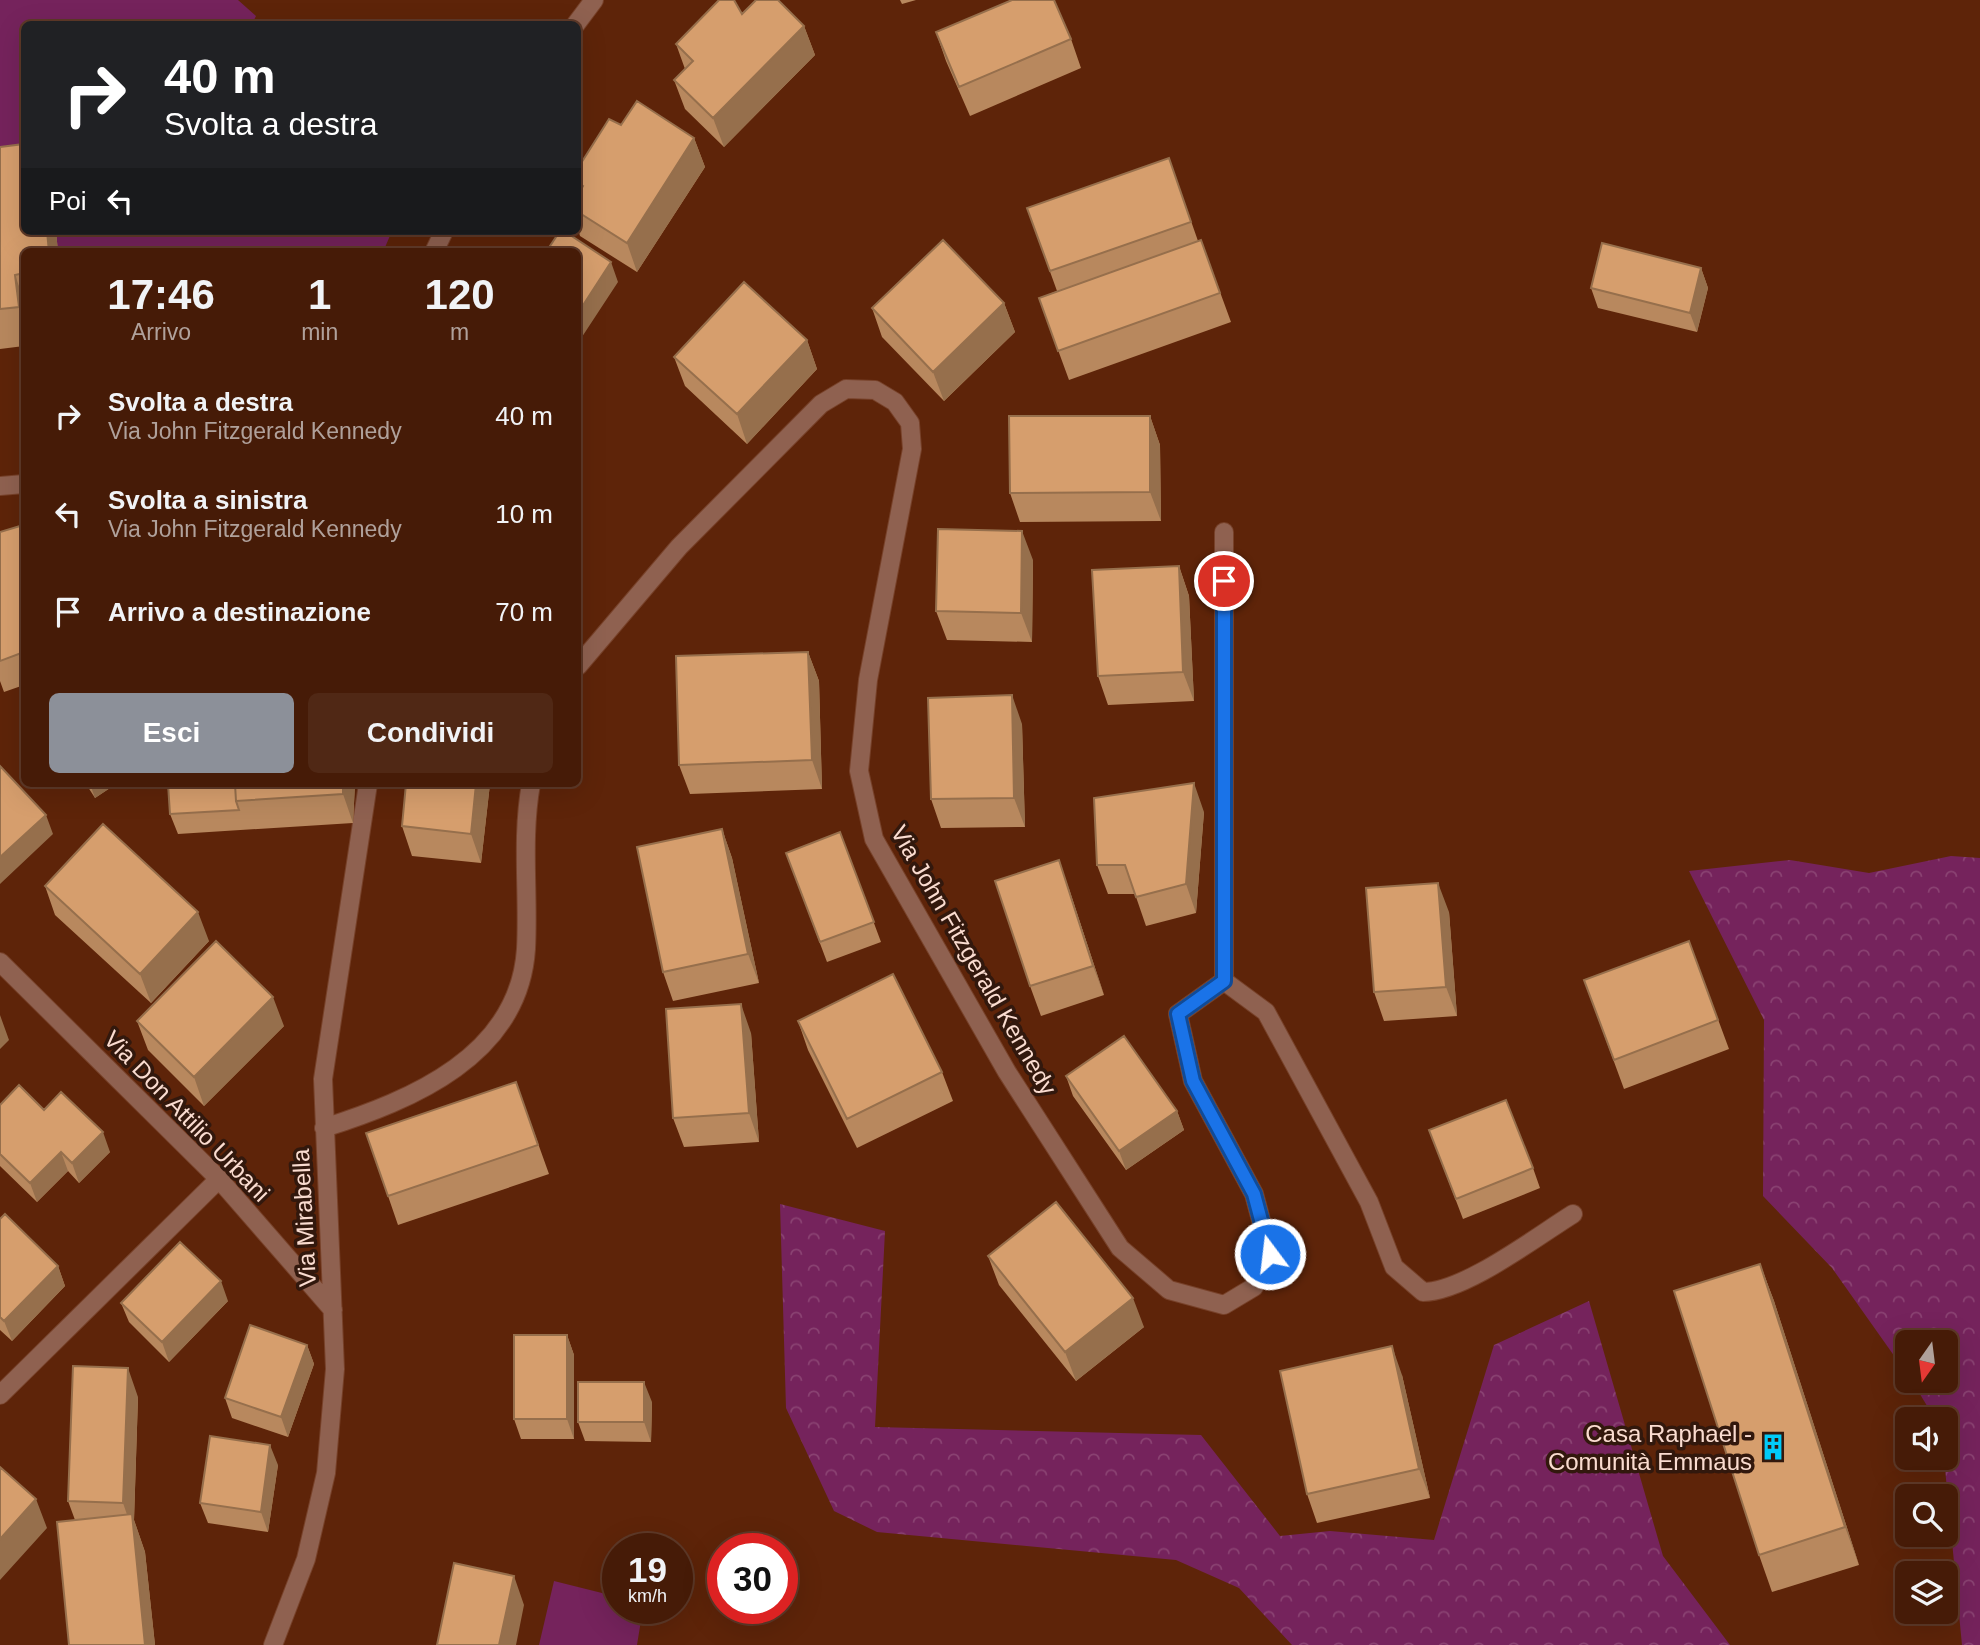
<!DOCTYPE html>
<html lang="it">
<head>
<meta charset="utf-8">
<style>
  :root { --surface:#461b07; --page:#502815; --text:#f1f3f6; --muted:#b0a19b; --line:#5e3928; --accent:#8c9099 }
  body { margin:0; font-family:Arial,sans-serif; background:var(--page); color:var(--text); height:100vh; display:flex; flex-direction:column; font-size:26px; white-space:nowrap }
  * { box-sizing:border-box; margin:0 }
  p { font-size:23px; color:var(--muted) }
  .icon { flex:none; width:38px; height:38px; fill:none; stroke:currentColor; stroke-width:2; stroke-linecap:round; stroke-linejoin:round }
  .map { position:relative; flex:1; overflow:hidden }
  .panel { position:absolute; left:21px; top:248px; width:560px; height:539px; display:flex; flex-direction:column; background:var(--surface); border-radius:10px; box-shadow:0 7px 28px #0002,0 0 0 2px var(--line) }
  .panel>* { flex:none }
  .banner { position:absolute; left:21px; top:21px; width:560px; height:214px; border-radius:10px; box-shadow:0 7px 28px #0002,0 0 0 2px var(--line); background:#202124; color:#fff; overflow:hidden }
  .needle { width:46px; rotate:194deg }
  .fabs { position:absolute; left:1895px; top:1330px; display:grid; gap:14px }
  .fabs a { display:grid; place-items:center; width:63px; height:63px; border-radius:10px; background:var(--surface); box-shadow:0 7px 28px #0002,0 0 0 2px var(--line); font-size:35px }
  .speed { position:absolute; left:602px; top:1533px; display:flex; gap:14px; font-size:35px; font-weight:700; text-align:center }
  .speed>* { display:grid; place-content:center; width:91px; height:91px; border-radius:50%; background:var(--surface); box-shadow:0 7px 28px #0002,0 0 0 2px var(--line); line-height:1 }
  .speed small { font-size:18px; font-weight:400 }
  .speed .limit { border:10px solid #d22; background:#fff; color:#111 }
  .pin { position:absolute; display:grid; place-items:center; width:60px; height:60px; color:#fff; margin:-30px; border:4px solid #fff; border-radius:50%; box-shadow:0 2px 7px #0007 }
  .me { position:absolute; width:77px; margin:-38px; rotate:345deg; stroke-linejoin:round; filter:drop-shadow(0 0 5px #0008) }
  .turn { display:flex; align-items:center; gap:24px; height:147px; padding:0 28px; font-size:32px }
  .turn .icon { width:91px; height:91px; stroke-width:2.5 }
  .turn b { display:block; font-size:49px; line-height:60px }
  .then { display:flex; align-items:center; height:66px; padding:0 28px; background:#0003; gap:14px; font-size:26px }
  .eta { display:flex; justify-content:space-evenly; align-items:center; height:119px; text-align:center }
  .eta b { font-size:42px; font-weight:700; line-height:49px }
  .cta { display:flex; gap:14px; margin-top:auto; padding:14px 28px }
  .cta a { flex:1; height:80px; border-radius:10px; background:var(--accent); color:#fff; font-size:28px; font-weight:700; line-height:80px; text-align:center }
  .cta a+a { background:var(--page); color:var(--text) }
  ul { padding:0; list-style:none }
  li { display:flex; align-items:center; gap:21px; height:98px; padding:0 28px }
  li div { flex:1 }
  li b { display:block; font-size:26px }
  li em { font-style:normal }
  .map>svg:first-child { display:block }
  .forest { fill:url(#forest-crowns) }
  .garden { fill:#75235c }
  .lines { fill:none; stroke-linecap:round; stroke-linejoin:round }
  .minor-casing { stroke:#774129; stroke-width:20 }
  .minor { stroke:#8f6150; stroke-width:18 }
  .wall { fill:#b8885e }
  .shaded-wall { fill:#966f4c }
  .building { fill:#d69e6d; stroke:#966f4c; stroke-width:2 }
  .route-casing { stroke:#114b97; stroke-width:18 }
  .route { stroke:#1a73e8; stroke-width:12 }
  .labels { text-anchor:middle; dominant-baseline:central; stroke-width:7; stroke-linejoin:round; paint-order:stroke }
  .street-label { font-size:24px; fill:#fadcd0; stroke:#32180d }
  .poi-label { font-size:24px; fill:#fadcd0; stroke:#32180d; text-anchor:end }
</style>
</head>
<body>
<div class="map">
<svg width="1980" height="1645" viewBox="0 0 1980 1645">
  <defs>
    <pattern id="forest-crowns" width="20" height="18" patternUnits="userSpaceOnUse" patternTransform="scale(1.75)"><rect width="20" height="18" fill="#75235c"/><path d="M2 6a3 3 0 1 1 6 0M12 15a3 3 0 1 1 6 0" fill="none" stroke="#8a4272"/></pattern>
  </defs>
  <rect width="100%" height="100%" fill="#5e2409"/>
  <!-- forest -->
  <path class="forest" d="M1951,856l29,2v787h-18l-18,-187h2v-39h-11l-23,-38h34v-39h-38l-1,32 -75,-106 -69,-72 1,-176 -75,-149 101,-11 79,13z
    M780,1204l105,27 -10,196 326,8 79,101 50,-5 104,9 60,-195 95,-44 74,255 67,89h-438l-53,-57 -63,-28 -299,-28 -43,-21 -48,-103z"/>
  <!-- garden -->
  <path class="garden" d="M0,0h238l18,16 -4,8h-228v207h368l-9,21h-359l-24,88z
    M554,1581l64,16v11h25l-6,37h-98z"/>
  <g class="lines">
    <!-- minor casing -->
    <g class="minor-casing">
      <path id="minor" d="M576,24l18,-24
        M434,252l10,-21
        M0,486l24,-2
        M578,666l101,-119 142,-143 25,-15 29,1 20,12 15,21 2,26 -44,231 -9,91 15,68 133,233 113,176 49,42 55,15 30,-18 16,-33 -16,-60 -61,-113 -15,-67 46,-33 42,31 103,190 25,65 29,25c41,0 113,-55 150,-78
        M0,962l219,217 114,131
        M1224,981v-449
        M324,1128c88,-28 195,-72 202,-179 3,-55 -5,-110 5,-165
        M0,1395l219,-216
        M273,1645l33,-86 20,-86 9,-104 -12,-290 45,-295"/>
    </g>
    <!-- minor -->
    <use href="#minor" class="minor"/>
  </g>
  <!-- wall -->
  <path class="wall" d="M900,0h16l-14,4z
    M804,26l11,29 -91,92 -39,-38 -11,-29 11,-11 -9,-25z
    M936,32l135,7 10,29 -111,48 -24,-55z
    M621,125l73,13 11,29 -68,105 -57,-36 -2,-7v-61z
    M0,147l24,84h32l2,21h-34v94l-24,3z
    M1169,158l29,83 3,-1 30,82 -162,58 -30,-82 18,-7 -30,-83z
    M1701,268l7,20 -11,44 -99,-24 -7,-20z
    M1004,303l11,29 -71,69 -62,-64 -10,-29z
    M807,340l10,29 -70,75 -62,-58 -11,-29z
    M1150,416l10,29 1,76 -141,1 -10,-29z
    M0,532l24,5v148l-20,7 -4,-11z
    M1033,560l-1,82 -85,-2 -11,-29z
    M1179,566l10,30 5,105 -86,4 -10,-29z
    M808,652l11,29 3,108 -132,5 -11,-29z
    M1022,724l3,103 -84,1 -10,-29z
    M86,784h30l-21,14z
    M168,784h187l-2,39 -175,11 -8,-20z
    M490,784l-9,79 -69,-7 -10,-30z
    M1204,812l-8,101 -50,13 -11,-32h-27l-11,-29z
    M722,829l10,29 27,125 -86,18 -10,-29z
    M840,832l41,110 -54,20 -41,-109z
    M45,886l164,55 -58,62 -96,-88z
    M1069,889l35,106 -63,21 -11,-30z
    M1449,912l8,104 -73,5 -10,-29z
    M1689,941l40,108 -105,40 -40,-109z
    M137,1021l147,5 -80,80 -56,-56z
    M798,1021l144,51 11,29 -96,47 -49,-98z
    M751,1033l8,109 -75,5 -11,-29z
    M1066,1076l111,35 7,19 -58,40 -53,-74z
    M516,1082l33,92 -151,51 -10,-29z
    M0,1105l44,5 66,42 -31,31 -11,-12 -31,31 -37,-36z
    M1429,1130l104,38 7,20 -77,31z
    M0,1219l58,47 7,20 -53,55 -12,-11z
    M988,1256l156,71 -68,54 -77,-96z
    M1760,1264l14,37 85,264 -87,27 -13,-37z
    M228,1301l-59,61 -40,-40 -8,-19z
    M567,1335l7,20v84h-53l-7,-20z
    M307,1345l7,19 -26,73 -56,-19 -7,-20z
    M1402,1375l28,123 -113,25 -10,-29z
    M138,1397l-4,123 11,32 10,93h-86l6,-125 -7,-19z
    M652,1402l-1,40 -66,-1 -7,-19z
    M278,1465l-10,67 -60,-9 -8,-20z"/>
  <!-- shaded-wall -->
  <path class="shaded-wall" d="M804,26l11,29 -91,92 -11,-29z
    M694,138l11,29 -68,105 -10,-29z
    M47,231h9l2,21h-9z
    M611,262l7,20 -40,61v-30z
    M1701,268l7,20 -11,44 -7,-19z
    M15,275l9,25v21l-5,-14z
    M1004,303l11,29 -71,69 -11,-29z
    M807,340l10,29 -70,75 -10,-30z
    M1150,416l10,29 1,76 -11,-29z
    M1022,531l11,29 -1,82 -11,-29z
    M1179,566l10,30 5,105 -11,-29z
    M808,652l11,29 3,108 -10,-29z
    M1012,695l10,29 3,103 -11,-29z
    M1194,783l10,29 -8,101 -10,-29z
    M90,784h26l-21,14z
    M343,784h12l-2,39 -10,-29z
    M476,784h14l-9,79 -10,-29z
    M46,815l7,19 -53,50v-27z
    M722,829l10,29 27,125 -11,-29z
    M1059,860l10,29 35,106 -11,-29z
    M1438,883l11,29 8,104 -11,-29z
    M198,912l11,29 -58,62 -11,-29z
    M273,997l11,29 -80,80 -10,-29z
    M741,1004l10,29 8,109 -10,-29z
    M0,1015l9,25 -9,9z
    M1177,1111l7,19 -58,40 -7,-19z
    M103,1132l7,20 -31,31 -7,-20z
    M61,1152l7,19 -31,31 -7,-19z
    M1760,1264l14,37 85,264 -14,-38z
    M58,1266l7,20 -53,55 -8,-20z
    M221,1281l7,20 -59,61 -7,-20z
    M1133,1298l11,29 -68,54 -11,-29z
    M567,1335l7,20v84l-7,-20z
    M307,1345l7,19 -26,73 -7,-20z
    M1392,1346l10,29 28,123 -11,-29z
    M128,1368l10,29 -4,123 11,32 10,93h-10l-12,-113 -10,-29z
    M644,1382l8,20 -1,40 -7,-20z
    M270,1445l8,20 -10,67 -7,-20z
    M36,1499l11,29 -47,52v-41z
    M514,1576l10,29 -8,40h-17z"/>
  <!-- building -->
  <path class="building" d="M719,0h15l8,14 14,-14h22l26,26 -91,92 -39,-38 19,-19 -17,-17z
    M1012,0h42l17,39 -112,48 -23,-55z
    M637,101l57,37 -67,105 -49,-31v-17l5,-9 -5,-4v-14l31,-49 12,6z
    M24,144v87h23l2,21h-25v21l-9,2 4,32 -19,2v-162z
    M1169,158l22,64 -141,49 -23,-63z
    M560,231h4l47,31 -33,51v-61h-32z
    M943,240l61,63 -71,69 -61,-64z
    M1201,240l19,53 -162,58 -19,-53z
    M1602,243l99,25 -11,45 -99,-25z
    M744,282l63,58 -70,74 -63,-57z
    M1009,416h141v76l-140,1z
    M20,526l4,12v114l-24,9v-129z
    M938,529l84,2 -1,82 -85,-2z
    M1179,566l4,106 -85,4 -6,-106z
    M808,652l4,108 -133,5 -3,-109z
    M1012,695l2,103 -83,1 -3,-101z
    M0,766l46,49 -46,42z
    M1194,783l-8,101 -50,13 -11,-32h-28l-3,-67z
    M168,784h67l1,17 3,9 -69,4z
    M235,784h108v10l-107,7z
    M406,784h70l-5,50 -69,-8z
    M103,824l95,88 -58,62 -95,-88z
    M722,829l26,125 -85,18 -26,-125z
    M840,832l34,90 -54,20 -34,-89z
    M1059,860l34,106 -63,20 -35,-105z
    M1438,883l8,104 -72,5 -8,-104z
    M216,941l57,56 -79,80 -57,-56z
    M1689,941l29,79 -104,40 -30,-80z
    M893,974l49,98 -95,47 -49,-98z
    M741,1004l8,109 -76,5 -7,-109z
    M1124,1036l53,75 -58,40 -53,-75z
    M516,1082l22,63 -150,51 -22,-63z
    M19,1085l25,25 17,-18 42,40 -31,31 -11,-11 -31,31 -30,-29v-49z
    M1506,1100l27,68 -77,31 -27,-69z
    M1056,1202l77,96 -68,54 -77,-96z
    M5,1214l53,52 -54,55 -4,-4v-98z
    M180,1242l41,39 -59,61 -41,-39z
    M1760,1264l85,263 -86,28 -85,-264z
    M250,1325l57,20 -26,72 -56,-19z
    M514,1335h53v84h-53z
    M1392,1346l27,123 -112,25 -27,-123z
    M73,1366l55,2 -5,135 -55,-2z
    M578,1382h66v40h-66z
    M210,1436l60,9 -9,67 -61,-9z
    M0,1467l36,32 -36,40z
    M132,1514l13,131h-76l-12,-123z
    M454,1563l60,13 -15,69h-62z"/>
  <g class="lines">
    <!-- route casing -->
    <g class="route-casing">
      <path id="route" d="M1224,581v400l-46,33 15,67 61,113 16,60"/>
    </g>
    <!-- route -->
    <use href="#route" class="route"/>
  </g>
  <!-- icons -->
  <defs>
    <g id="building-bare" transform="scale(2.1)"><path d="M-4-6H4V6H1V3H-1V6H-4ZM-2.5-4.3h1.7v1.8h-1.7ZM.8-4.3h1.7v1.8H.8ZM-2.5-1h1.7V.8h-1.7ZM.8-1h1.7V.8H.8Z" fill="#01cbf9" stroke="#32180d" stroke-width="2.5" paint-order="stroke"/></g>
  </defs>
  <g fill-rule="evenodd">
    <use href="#building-bare" x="1773" y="1447"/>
  </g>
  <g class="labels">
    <!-- street labels -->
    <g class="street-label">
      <text transform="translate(974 960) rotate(60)">Via John Fitzgerald Kennedy</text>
      <text transform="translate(187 1116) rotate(46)">Via Don Attilio Urbani</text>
      <text transform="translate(304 1218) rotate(-93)">Via Mirabella</text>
    </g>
    <!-- poi labels -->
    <g class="poi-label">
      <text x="1752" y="1433">Casa Raphael -<tspan x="1752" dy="28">Comunità Emmaus</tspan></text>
    </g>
  </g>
</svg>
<div class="fabs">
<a><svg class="needle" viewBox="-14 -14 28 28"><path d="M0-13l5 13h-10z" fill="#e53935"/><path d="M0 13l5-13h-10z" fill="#b0a19b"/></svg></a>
<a><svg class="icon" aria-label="sound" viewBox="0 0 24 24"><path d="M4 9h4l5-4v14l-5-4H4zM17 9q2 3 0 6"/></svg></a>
<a><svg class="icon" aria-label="search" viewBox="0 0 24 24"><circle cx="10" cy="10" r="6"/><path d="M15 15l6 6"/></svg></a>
<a><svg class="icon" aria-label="layers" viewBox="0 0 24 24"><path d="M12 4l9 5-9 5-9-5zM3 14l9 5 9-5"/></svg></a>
</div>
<div class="speed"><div>19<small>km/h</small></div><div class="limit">30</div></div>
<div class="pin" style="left:1224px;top:581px;background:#d93025"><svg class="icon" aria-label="arrive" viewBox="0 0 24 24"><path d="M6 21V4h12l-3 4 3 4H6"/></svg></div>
<svg class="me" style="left:1270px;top:1254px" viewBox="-20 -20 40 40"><circle r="17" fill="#1a73e8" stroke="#fff" stroke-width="3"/><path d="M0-11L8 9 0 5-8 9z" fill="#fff"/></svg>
<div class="banner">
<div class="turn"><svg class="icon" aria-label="right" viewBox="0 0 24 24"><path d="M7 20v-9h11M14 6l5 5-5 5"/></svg><div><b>40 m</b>Svolta a destra</div></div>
<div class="then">Poi<svg class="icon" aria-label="left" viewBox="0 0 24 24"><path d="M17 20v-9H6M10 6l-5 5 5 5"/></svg></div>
</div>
<section class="panel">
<div class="eta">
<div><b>17:46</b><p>Arrivo</p></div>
<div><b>1</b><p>min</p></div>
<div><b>120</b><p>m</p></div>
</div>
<ul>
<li><svg class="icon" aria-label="right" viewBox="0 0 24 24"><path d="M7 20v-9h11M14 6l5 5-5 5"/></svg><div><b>Svolta a destra</b><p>Via John Fitzgerald Kennedy</p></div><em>40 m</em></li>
<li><svg class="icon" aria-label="left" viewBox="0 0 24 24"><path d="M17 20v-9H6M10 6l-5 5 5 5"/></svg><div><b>Svolta a sinistra</b><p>Via John Fitzgerald Kennedy</p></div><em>10 m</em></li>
<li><svg class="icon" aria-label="arrive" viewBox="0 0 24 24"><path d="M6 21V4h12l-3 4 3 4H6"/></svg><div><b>Arrivo a destinazione</b></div><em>70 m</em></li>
</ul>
<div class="cta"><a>Esci</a><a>Condividi</a></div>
</section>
</div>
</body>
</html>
